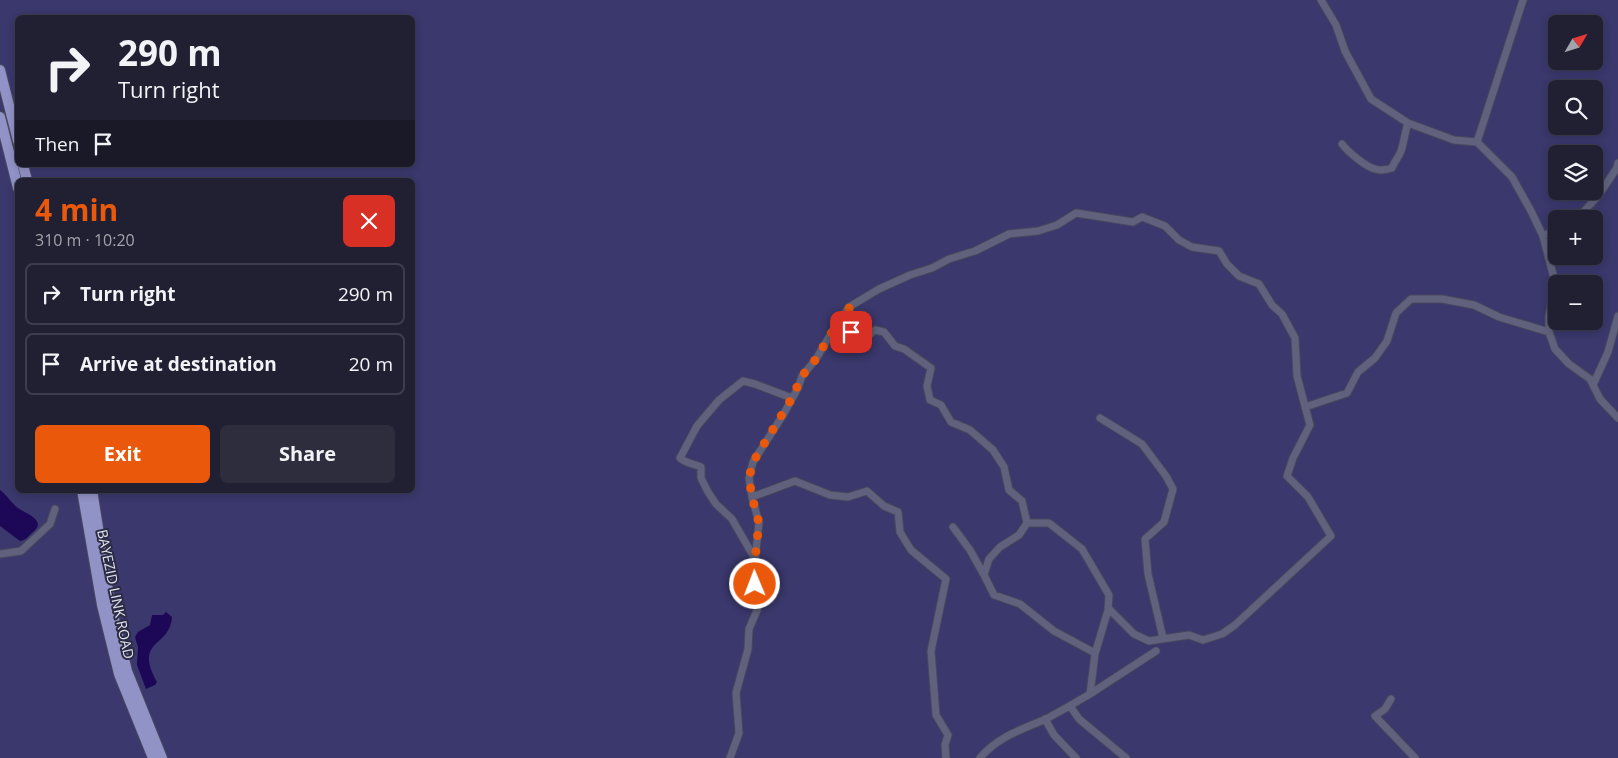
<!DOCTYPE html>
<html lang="en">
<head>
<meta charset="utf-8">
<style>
  :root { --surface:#202032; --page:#2d2d3e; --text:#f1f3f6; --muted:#a2a3ac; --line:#3d3e4d; --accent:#ea580c }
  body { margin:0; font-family:"Open Sans",sans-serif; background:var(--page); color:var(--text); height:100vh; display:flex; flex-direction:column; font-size:19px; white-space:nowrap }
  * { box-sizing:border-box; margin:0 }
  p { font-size:16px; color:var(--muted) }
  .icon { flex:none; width:28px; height:28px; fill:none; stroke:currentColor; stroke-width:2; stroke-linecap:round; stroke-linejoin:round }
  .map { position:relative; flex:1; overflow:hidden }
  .panel { position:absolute; left:15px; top:178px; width:400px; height:315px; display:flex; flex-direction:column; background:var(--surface); border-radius:8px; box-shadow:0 2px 8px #0003,0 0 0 1px var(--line) }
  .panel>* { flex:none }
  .hud { position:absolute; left:15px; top:15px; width:400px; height:152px; border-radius:8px; box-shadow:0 2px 8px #0003,0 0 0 1px var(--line); background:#202032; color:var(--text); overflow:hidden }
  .needle { width:32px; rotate:51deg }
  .controls { position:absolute; left:1548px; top:15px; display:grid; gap:10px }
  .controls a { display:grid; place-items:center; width:55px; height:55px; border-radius:8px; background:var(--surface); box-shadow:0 2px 8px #0003,0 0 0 1px var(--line); font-size:25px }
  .pin { position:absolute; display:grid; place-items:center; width:42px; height:42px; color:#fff; margin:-21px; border-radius:10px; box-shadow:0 2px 8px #0006 }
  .me { position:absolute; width:55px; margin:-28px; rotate:359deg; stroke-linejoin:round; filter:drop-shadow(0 0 4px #0008) }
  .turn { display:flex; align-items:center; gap:18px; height:105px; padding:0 20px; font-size:22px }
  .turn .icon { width:65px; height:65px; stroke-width:2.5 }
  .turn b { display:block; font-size:35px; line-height:42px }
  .then { display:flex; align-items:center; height:48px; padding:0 20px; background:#0003; gap:10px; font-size:19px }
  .round { display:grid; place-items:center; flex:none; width:52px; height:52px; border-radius:8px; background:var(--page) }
  .head { display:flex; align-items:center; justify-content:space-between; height:85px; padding:0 20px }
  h1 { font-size:30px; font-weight:700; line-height:38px; color:var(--accent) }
  .action { display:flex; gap:10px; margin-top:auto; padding:10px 20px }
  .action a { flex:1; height:58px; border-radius:8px; background:var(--accent); color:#fff; font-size:20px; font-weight:700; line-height:58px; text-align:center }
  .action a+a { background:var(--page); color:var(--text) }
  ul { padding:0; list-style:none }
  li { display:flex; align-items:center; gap:15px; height:62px; margin:0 10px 8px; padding:0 10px; border:2px solid var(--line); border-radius:8px }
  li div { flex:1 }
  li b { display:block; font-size:19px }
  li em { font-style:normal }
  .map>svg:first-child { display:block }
  .green { fill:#3a386c; fill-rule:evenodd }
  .water { fill:#1c0856 }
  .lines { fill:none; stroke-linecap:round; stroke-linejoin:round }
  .minor-casing { stroke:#49485c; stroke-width:9 }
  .primary-casing { stroke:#49485c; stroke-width:12 }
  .minor { stroke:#60627d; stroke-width:7 }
  .primary { stroke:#9192c6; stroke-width:10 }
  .route { stroke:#ea580c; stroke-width:9; stroke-dasharray:0 16.2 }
  .labels { text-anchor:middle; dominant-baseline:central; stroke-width:4; stroke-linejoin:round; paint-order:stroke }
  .street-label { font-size:14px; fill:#dee0ef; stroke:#2b2b43 }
</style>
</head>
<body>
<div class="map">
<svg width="1618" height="758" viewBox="0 0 1618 758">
  <rect width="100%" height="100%" fill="#2b2b43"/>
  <!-- green -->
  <path class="green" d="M0,0h1618v758h-1618zM18,18h394v147h-394zM1556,24h38v37h-38zM1556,89h38v37h-38zM1556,154h38v37h-38zM18,180h394v310h-394zM1556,219h38v37h-38zM1556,284h38v37h-38z"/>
  <!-- water -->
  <path class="water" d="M0,490c7,5 11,13 18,18 6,5 30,12 15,24 -5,4 -6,8 -13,9l-20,-15z
    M166,612l6,5c-2,31 -39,22 -15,65l-2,3 -9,4 -9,-24 1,-18 -3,-10 3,-5 12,-7 2,-10h11z"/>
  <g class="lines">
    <!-- minor casing -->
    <g class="minor-casing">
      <path id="minor" d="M1321,0l15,25 9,26 26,48 37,24 46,17 23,2
        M1523,0l-46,142 35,35 19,34 12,25 12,46 -6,34v16l6,17 14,15 21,15 10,20 18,19
        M1342,144c6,8 24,23 33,25 6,2 11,1 17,-1 2,-6 7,-11 9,-17 3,-9 4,-19 7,-28
        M1577,219l21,-23 19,-28 1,-5
        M1543,236l13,-6
        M849,307l2,25 6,7h8l10,-9 9,2 11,14 9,3 27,19 -4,18 3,14 11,5 10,17 19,8 23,20 11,17 5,23 13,11 5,22h22l33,26 27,46 -1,15 -13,44 -5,40c-15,9 -29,17 -44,25 -23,10 -49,18 -66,39
        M1593,385l15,-33 10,-36
        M1305,407l42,-14 11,-21 17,-14 12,-17 9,-28 15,-14h31l32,6 25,12 50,15
        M1100,418l42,26 24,32 7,13 -9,33 -19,17 3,35 15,64
        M752,497l43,-16 35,14 18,2 19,-6 17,15 14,6 2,20 11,18 35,29 -15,72 5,64 12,20 -3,10 1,13
        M1027,523l-8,12 -19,12 -11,12 -5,16 10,20 26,9 34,27 41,22
        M953,527l17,23 14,25
        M0,554l21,-3 29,-27 5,-15
        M755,559l4,-36 -7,-26 -3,-19 4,-16 30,-47 15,-27 4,-12 14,-17 16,-27 17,-25 30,-18 31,-14 22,-7 17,-9 26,-8 34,-17 29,-3 19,-6 19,-12 57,9 9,-5 23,9 14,14 13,7 27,4 8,13 12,12 20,8 13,21 10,9 13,24 2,38 13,49 -17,33 -6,18 21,21 23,39 -96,89 -13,9 -19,6 -14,-5 -40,6 -15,-7 -26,-26
        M1090,694l66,-43
        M1391,699l-6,10 -10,7 40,42
        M1070,706l9,13 47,39
        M1045,719l9,16 22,23
        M730,758l9,-25 -3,-40 12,-44 1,-20 9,-21 -3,-49 -23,-40 -16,-15 -8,-12 -7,-14v-11c-7,-3 -16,-4 -21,-9l17,-32 22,-26 24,-19 12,3 37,14"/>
    </g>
    <!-- primary casing -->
    <g class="primary-casing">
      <path id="primary" d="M0,70l18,71
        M0,117l18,71
        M23,165l4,15
        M82,490l20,115 17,69 34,84
        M92,490l18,113 17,68 35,87"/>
    </g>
    <!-- minor -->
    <use href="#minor" class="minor"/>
    <!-- primary -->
    <use href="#primary" class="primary"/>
  </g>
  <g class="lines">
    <!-- route -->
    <path class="route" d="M755,584v-25l4,-36 -7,-26 -3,-19 4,-16 39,-64 10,-22 14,-17 16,-27 17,-25 2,25"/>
  </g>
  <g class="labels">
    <!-- street labels -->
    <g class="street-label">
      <text transform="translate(116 594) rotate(78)">BAYEZID LINK ROAD</text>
    </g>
  </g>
</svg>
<div class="controls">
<a><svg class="needle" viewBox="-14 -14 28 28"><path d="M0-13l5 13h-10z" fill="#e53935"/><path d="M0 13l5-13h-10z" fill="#a2a3ac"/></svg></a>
<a><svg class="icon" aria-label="search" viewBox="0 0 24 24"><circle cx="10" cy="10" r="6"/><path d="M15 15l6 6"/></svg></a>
<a><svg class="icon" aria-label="layers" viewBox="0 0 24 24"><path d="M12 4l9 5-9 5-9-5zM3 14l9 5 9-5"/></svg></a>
<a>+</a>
<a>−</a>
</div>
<div class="pin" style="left:851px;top:332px;background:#d93025"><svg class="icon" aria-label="arrive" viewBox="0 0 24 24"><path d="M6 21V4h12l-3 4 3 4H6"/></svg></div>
<svg class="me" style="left:755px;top:584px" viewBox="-20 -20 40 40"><circle r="17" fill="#ea580c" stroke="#fff" stroke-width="3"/><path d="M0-11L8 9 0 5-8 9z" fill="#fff"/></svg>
<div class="hud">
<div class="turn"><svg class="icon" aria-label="right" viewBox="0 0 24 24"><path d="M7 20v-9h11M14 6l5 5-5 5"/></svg><div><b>290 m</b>Turn right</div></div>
<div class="then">Then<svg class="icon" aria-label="arrive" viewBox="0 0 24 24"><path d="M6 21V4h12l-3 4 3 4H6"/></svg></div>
</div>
<section class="panel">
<div class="head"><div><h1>4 min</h1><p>310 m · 10:20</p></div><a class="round" style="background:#d93025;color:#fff"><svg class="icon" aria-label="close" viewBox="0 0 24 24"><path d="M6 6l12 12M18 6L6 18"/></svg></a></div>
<ul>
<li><svg class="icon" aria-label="right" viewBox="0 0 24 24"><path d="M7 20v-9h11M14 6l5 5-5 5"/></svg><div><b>Turn right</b></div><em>290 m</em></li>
<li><svg class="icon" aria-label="arrive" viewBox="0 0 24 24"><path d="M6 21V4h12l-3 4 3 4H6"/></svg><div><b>Arrive at destination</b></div><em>20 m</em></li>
</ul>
<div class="action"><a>Exit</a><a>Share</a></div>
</section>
</div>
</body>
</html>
